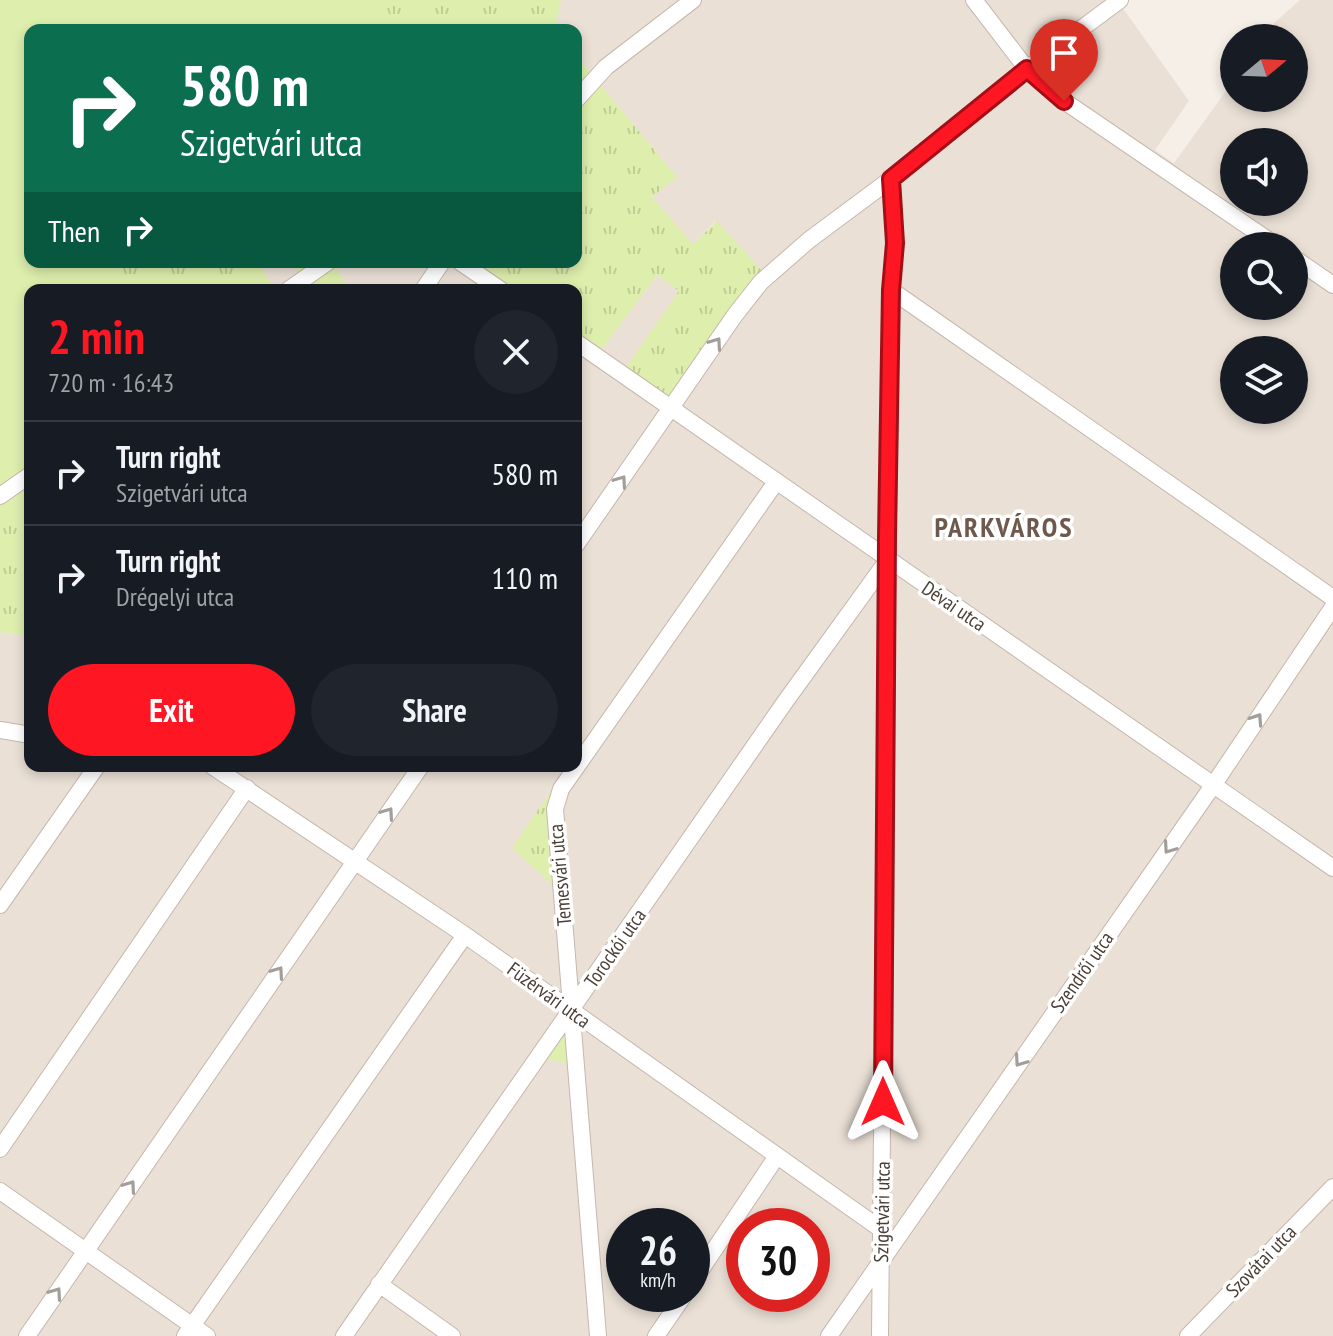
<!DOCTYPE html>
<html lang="en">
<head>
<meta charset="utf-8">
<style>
  :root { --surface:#171b24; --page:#20242c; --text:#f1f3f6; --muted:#9ea1a6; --line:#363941; --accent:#ff1623 }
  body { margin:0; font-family:"PT Sans Narrow",sans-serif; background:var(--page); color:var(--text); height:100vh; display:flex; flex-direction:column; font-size:30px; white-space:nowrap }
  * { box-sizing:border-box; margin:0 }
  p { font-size:26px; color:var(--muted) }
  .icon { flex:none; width:44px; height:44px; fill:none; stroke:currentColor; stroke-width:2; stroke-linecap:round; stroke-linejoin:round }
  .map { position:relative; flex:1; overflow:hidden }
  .panel { position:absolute; left:24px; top:284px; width:558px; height:488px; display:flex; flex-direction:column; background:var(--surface); border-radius:16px; box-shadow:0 4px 12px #0003 }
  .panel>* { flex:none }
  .hud { position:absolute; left:24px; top:24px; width:558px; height:244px; border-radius:16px; box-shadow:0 4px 12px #0003; background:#0b6e4f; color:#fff; overflow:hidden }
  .needle { width:52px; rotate:71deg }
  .buttons { position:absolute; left:1220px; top:24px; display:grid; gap:16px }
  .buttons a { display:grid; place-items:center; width:88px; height:88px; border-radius:50%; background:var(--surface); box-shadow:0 4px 12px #0003; font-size:40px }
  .speed { position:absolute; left:606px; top:1208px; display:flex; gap:16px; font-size:40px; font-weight:700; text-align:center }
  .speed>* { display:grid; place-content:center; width:104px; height:104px; border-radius:50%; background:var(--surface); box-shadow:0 4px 12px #0003; line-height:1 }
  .speed small { font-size:20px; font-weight:400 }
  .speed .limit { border:12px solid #d22; background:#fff; color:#111 }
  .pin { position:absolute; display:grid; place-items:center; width:68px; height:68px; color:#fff; margin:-82px -34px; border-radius:50% 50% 50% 0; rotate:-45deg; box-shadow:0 0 8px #0007 }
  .pin .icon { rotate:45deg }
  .me { position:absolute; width:88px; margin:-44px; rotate:0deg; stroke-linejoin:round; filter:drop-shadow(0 0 6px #0008) }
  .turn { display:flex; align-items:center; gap:28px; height:168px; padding:0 24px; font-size:36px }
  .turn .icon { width:104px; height:104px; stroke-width:2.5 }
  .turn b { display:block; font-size:56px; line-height:68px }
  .then { display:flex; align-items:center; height:76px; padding:0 24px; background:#0003; gap:16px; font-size:30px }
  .round { display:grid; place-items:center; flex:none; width:84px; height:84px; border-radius:42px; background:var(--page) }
  .headline { display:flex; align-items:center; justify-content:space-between; height:136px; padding:0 24px }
  h1 { font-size:48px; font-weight:700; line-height:60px; color:var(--accent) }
  .cta { display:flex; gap:16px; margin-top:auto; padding:16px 24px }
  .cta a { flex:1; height:92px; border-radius:48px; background:var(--accent); color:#fff; font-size:32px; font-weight:700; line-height:92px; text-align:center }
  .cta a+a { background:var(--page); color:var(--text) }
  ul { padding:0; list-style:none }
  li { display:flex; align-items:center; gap:24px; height:104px; padding:0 24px; border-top:2px solid var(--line) }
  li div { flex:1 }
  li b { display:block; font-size:30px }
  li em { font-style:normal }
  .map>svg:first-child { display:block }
  .residential { fill:#eae0d6; fill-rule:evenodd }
  .grass { fill:url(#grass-tufts) }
  .green { fill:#deeead }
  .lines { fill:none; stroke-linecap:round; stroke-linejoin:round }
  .minor-casing { stroke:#c6b7ad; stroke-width:18 }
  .minor { stroke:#fff; stroke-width:16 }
  .oneway { stroke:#a49e9a }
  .route-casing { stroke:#a60e17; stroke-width:20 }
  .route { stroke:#ff1623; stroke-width:14 }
  .labels { text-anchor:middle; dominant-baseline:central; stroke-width:7; stroke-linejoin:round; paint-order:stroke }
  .street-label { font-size:20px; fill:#4a3e36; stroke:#fff }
  .district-label { font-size:28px; font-weight:bold; letter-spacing:2px; fill:#6f594c; stroke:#fff }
</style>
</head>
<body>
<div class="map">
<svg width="1333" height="1336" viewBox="0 0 1333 1336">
  <defs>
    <pattern id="grass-tufts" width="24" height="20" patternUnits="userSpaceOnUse" patternTransform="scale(2)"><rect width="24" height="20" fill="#deeead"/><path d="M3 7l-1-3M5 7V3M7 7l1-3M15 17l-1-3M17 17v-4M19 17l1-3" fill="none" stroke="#c0cd95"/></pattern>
  </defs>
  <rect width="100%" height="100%" fill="#f6efe8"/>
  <!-- residential -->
  <path class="residential" d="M561,0h556l72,101 -34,49 19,13 60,-83v18h60v-60h-37l43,-38h33v1336h-1333v-704l30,4v130h546v-430l24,16 57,-77 22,16 -7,111 44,-181 -23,23 -41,-47 25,-20 -101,-122v-25l-22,-1zM1234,142h60v60h-60zM1234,246h60v60h-60zM1234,350h60v60h-60zM624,1226h68v68h-68zM744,1226h68v68h-68z
    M257,262h34l10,13 -25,15z
    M338,262h132l40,28h-160l-16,-25z"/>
  <!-- grass -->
  <path class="grass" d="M116,0h445l-6,30h-493z
    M576,55l101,122 -25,20 41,47 24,-23 47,52 -92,129 -47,-33 54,-78 -22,-16 -57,77 -24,-16v-46h-66l-40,-28h106z
    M0,77l30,185h227l19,28h-246v346l-30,-4z
    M291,262h47l-4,3 16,25h-70l20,-15z
    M551,791l6,4 -2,92 -43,-39z
    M560,1037l6,1 5,27 -29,-8z"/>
  <!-- green -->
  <path class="green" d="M0,0h384l10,30h-364v232h77l-15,10 13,18h-75v172l-30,22z"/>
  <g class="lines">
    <!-- minor casing -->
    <g class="minor-casing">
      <path id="minor" d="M974,0l53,69 37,32 213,145
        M576,100l30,-33 87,-67
        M1294,258l39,27
        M460,262l41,28
        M288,290l40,-28
        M423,290l19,-28
        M891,290l442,308
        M576,342l757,526
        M0,496l30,-21
        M576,545l159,-230 26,-33 48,-42 82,-61 136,-110 93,-69
        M0,730l30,5
        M212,766l253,169 417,295
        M0,905l97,-139
        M0,1149l247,-361
        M0,1191l207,145
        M692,1283l85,-127
        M379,1284l73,52
        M27,1336l394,-570
        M185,1336l280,-401
        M344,1336l441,-634 102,-141
        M598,1336l-43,-527 6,-20 215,-307
        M656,1336l29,-42
        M829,1336l385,-552 119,-177
        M880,1336l8,-822 3,-224 4,-47 -4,-64
        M1188,1336l145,-149"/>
    </g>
    <!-- minor -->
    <use href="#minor" class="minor"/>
  </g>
  <!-- one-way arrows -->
  <defs><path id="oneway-chevron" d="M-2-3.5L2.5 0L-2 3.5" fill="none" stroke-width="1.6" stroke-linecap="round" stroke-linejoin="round" transform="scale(2)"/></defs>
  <g class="oneway">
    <use href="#oneway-chevron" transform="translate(716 343) rotate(-55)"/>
    <use href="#oneway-chevron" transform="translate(621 481) rotate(-55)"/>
    <use href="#oneway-chevron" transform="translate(1257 719) rotate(-56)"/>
    <use href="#oneway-chevron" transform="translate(388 813) rotate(-55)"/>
    <use href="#oneway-chevron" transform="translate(1169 848) rotate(125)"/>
    <use href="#oneway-chevron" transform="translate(278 972) rotate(-55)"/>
    <use href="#oneway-chevron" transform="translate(1020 1061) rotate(125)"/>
    <use href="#oneway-chevron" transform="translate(130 1186) rotate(-55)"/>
    <use href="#oneway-chevron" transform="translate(56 1293) rotate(-55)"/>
  </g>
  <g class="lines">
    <!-- route casing -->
    <g class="route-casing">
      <path id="route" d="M883,1102l4,-565 4,-247 4,-47 -4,-64 136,-110 37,32"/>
    </g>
    <!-- route -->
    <use href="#route" class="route"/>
  </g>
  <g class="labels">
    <!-- street labels -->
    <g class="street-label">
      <text transform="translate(954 606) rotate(34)">Dévai utca</text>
      <text transform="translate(560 875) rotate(-95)">Temesvári utca</text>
      <text transform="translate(615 948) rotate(-55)">Torockói utca</text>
      <text transform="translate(1082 972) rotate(-55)">Szendrői utca</text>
      <text transform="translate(549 995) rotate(36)">Füzérvári utca</text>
      <text transform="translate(882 1212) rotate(-89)">Szigetvári utca</text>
      <text transform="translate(1261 1261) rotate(-46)">Szovátai utca</text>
    </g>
    <!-- district labels -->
    <g class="district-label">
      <text x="1004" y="526">PARKVÁROS</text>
    </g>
  </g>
</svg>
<div class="buttons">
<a><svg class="needle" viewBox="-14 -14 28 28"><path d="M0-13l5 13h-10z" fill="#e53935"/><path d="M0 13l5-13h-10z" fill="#9ea1a6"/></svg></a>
<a><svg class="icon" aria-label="sound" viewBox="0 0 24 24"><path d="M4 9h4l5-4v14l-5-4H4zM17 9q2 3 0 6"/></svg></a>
<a><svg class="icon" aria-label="search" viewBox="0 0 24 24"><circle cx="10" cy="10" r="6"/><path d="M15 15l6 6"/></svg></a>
<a><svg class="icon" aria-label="layers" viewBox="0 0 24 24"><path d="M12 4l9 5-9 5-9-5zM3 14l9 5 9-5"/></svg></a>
</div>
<div class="speed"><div>26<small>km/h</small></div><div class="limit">30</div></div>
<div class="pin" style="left:1064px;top:101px;background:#d93025"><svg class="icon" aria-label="arrive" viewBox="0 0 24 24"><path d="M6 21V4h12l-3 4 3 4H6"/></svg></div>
<svg class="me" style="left:883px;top:1102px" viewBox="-20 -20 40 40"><path d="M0-17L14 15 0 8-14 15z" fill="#ff1623" stroke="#fff" stroke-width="4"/></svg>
<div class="hud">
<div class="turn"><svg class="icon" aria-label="right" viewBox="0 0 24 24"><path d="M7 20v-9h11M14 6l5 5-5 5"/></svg><div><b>580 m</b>Szigetvári utca</div></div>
<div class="then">Then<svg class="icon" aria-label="right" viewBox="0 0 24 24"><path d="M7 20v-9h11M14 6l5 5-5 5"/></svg></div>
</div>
<section class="panel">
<div class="headline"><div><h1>2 min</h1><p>720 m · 16:43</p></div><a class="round"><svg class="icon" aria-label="close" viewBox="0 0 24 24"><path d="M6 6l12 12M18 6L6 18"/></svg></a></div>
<ul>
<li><svg class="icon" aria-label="right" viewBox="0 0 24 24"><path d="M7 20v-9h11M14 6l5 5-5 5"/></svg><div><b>Turn right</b><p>Szigetvári utca</p></div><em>580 m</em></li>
<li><svg class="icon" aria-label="right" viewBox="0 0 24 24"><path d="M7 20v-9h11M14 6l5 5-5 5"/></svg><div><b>Turn right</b><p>Drégelyi utca</p></div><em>110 m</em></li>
</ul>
<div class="cta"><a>Exit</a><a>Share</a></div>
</section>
</div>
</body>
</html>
